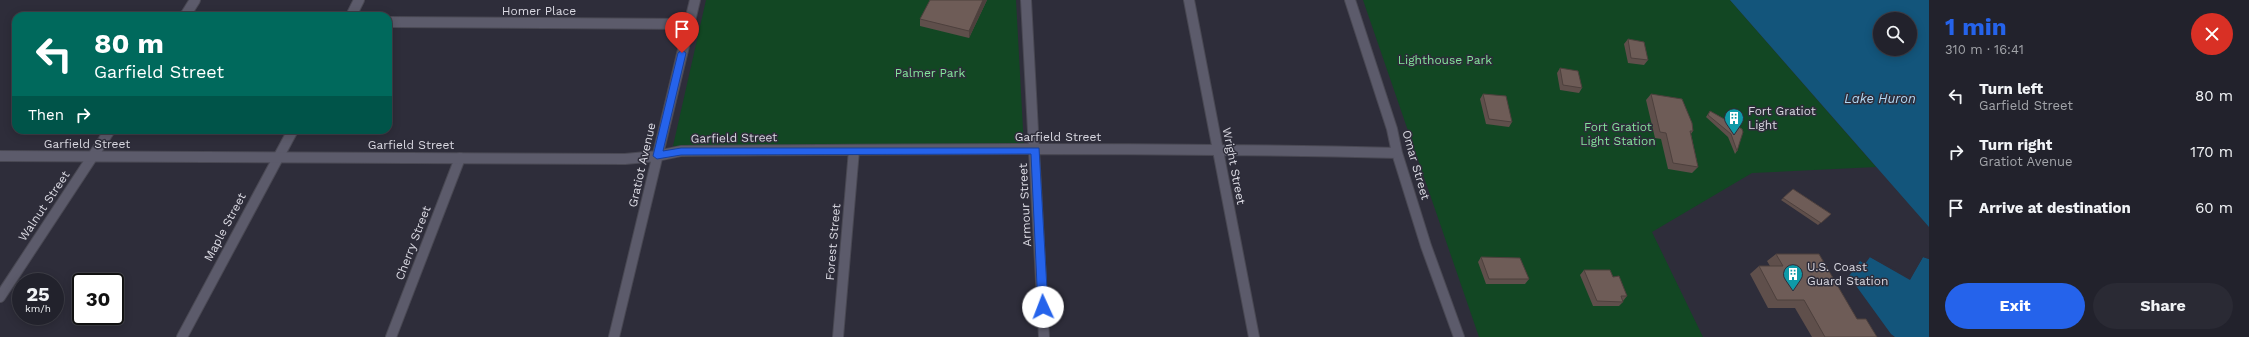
<!DOCTYPE html>
<html lang="en">
<head>
<meta charset="utf-8">
<style>
  :root { --surface:#22222c; --page:#2a2a34; --text:#f1f3f6; --muted:#a2a4a9; --line:#3f3f48; --accent:#2563eb }
  body { margin:0; font-family:"Work Sans",sans-serif; background:var(--page); color:var(--text); height:100vh; display:flex; flex-direction:column; font-size:15px; white-space:nowrap }
  * { box-sizing:border-box; margin:0 }
  p { font-size:13px; color:var(--muted) }
  .icon { flex:none; width:22px; height:22px; fill:none; stroke:currentColor; stroke-width:2; stroke-linecap:round; stroke-linejoin:round }
  .map { position:relative; flex:1; overflow:hidden }
  .panel { display:flex; flex-direction:column; background:var(--surface); width:320px }
  .panel>* { flex:none }
  .hud { position:absolute; left:12px; top:12px; width:380px; height:122px; border-radius:12px; box-shadow:0 2px 10px #0003,0 0 0 1px var(--line); background:#00695c; color:#fff; overflow:hidden }
  .controls { position:absolute; left:1873px; top:12px; display:grid; gap:8px }
  .controls a { display:grid; place-items:center; width:44px; height:44px; border-radius:50%; background:var(--surface); box-shadow:0 2px 10px #0003,0 0 0 1px var(--line); font-size:20px }
  .speed { position:absolute; left:12px; top:273px; display:flex; gap:8px; font-size:20px; font-weight:700; text-align:center }
  .speed>* { display:grid; place-content:center; width:52px; height:52px; border-radius:50%; background:var(--surface); box-shadow:0 2px 10px #0003,0 0 0 1px var(--line); line-height:1 }
  .speed small { font-size:10px; font-weight:400 }
  .speed .limit { border:2px solid #111; border-radius:6px; background:#fff; color:#111 }
  .pin { position:absolute; display:grid; place-items:center; width:34px; height:34px; color:#fff; margin:-41px -17px; border-radius:50% 50% 50% 0; rotate:-45deg; box-shadow:0 0 4px #0007 }
  .pin .icon { rotate:45deg }
  .me { position:absolute; width:44px; margin:-22px; rotate:358deg; stroke-linejoin:round; filter:drop-shadow(0 0 3px #0008) }
  .turn { display:flex; align-items:center; gap:14px; height:84px; padding:0 16px; font-size:18px }
  .turn .icon { width:52px; height:52px; stroke-width:2.5 }
  .turn b { display:block; font-size:28px; line-height:34px }
  .then { display:flex; align-items:center; height:38px; padding:0 16px; background:#0003; gap:8px; font-size:15px }
  .round { display:grid; place-items:center; flex:none; width:42px; height:42px; border-radius:21px; background:var(--page) }
  .headline { display:flex; align-items:center; justify-content:space-between; height:68px; padding:0 16px }
  h1 { font-size:24px; font-weight:700; line-height:30px; color:var(--accent) }
  .cta { display:flex; gap:8px; margin-top:auto; padding:8px 16px }
  .cta a { flex:1; height:46px; border-radius:24px; background:var(--accent); color:#fff; font-size:16px; font-weight:700; line-height:46px; text-align:center }
  .cta a+a { background:var(--page); color:var(--text) }
  ul { padding:0; list-style:none }
  li { display:flex; align-items:center; gap:12px; height:56px; padding:0 16px }
  li div { flex:1 }
  li b { display:block; font-size:15px }
  li em { font-style:normal }
  main { display:flex; flex:1; min-height:0 }
  .map>svg:first-child { display:block }
  .green { fill:#124723 }
  .water { fill:#13557b; fill-rule:evenodd }
  .pier { fill:#2e2d3a }
  .lines { fill:none; stroke-linecap:round; stroke-linejoin:round }
  .minor-casing { stroke:#494853; stroke-width:12 }
  .tertiary-casing { stroke:#494853; stroke-width:12 }
  .minor { stroke:#5c5b6b; stroke-width:10 }
  .tertiary { stroke:#5c5b6b; stroke-width:10 }
  .wall { fill:#5f4f4b }
  .shaded-wall { fill:#4d403d }
  .building { fill:#6e5c57; stroke:#4d403d }
  .route { fill:#2563eb; stroke:#184099 }
  .labels { text-anchor:middle; dominant-baseline:central; stroke-width:3; stroke-linejoin:round; paint-order:stroke }
  .street-label { font-size:12px; fill:#dad9e2; stroke:#2e2d3a }
  .park-label { font-size:12px; fill:#83e69b; stroke:#2e2d3a }
  .poi-label { font-size:12px; fill:#dad9e2; stroke:#2e2d3a; text-anchor:start }
  .water-label { font-size:13px; font-style:italic; fill:#b1d7f3; stroke:#2e2d3a }
</style>
</head>
<body>
<main>
<div class="map">
<svg width="1929" height="337" viewBox="0 0 1929 337">
  <rect width="100%" height="100%" fill="#2e2d3a"/>
  <!-- green -->
  <path class="green" d="M706,0h310l8,148 -351,-2z
    M1363,0h367l146,167 -124,6 -100,59 51,105h-224z"/>
  <!-- water -->
  <path class="water" d="M1730,0h199v227zM1880,19h30v30h-30z
    M1870,257l40,22 13,-22 6,2v78h-34l-4,-3 -42,-58 11,-15 5,3z"/>
  <!-- pier -->
  <path class="pier" d="M1871,255l38,22 12,-22 8,2v2l-6,-2 -13,23 -42,-24z"/>
  <g class="lines">
    <!-- minor casing -->
    <g class="minor-casing">
      <path id="minor" d="M1026,0l18,337
        M1189,0l65,337
        M1350,0l42,129 5,24 29,93 33,91
        M185,16l10,-16
        M351,16l8,-16
        M388,22l301,2
        M657,156l24,-5c239,-2 477,-4 716,2
        M0,297l110,-167
        M182,337l111,-207
        M391,337l69,-179
        M838,337l16,-187"/>
    </g>
    <!-- tertiary casing -->
    <g class="tertiary-casing">
      <path id="tertiary" d="M0,156l625,3 32,-3
        M614,337l81,-337"/>
    </g>
    <!-- minor -->
    <use href="#minor" class="minor"/>
    <!-- tertiary -->
    <use href="#tertiary" class="tertiary"/>
  </g>
  <!-- wall -->
  <path class="wall" d="M987,0l-18,38 -49,-12v-7z
    M1628,39l20,21 -4,5 -16,-2 -4,-19z
    M1560,68l22,20 -3,5 -19,-3 -3,-17z
    M1483,94l29,28 -3,5 -23,-3 -6,-25z
    M1651,94l42,37 -2,3 7,33 -6,6 -24,-4 -7,-30 -6,-1 -9,-38z
    M1710,111l32,18 -5,22 -2,3 -7,-17 -22,-20z
    M1793,189l38,25 -13,11 -37,-25z
    M1776,254l81,65 20,18h-65l-17,-29h-27l-18,-34 9,-8h11l-3,-5z
    M1481,257l48,22 -4,5h-39l-8,-22z
    M1584,270l29,7 14,19 -4,5v1l-4,4h-26l-13,-31z"/>
  <!-- shaded-wall -->
  <path class="shaded-wall" d="M983,0h4l-18,38v-7z"/>
  <!-- building -->
  <path class="building" d="M930,0h53l-14,31 -49,-12z
    M1628,39l16,3 4,18 -17,-2z
    M1560,68l18,3 4,17 -19,-3z
    M1483,94l23,2 6,26 -23,-3z
    M1651,94l31,5 10,24 1,8h-3l8,36 -25,-4 -7,-30 -6,-1z
    M1710,111l32,18 1,3 -6,19 -6,-17 -23,-19z
    M1793,189l38,25 -10,9 -38,-25z
    M1776,254h43l38,65h9l11,18h-52l-21,-37h-27l-18,-34h24z
    M1481,257l39,1 9,21h-40z
    M1584,270h26l3,7 6,-1 8,20h-6l2,6 -26,-1z"/>
  <!-- route -->
  <path class="route" d="M682,50l4,3 -23,98 18,-3h358l9,159 -2,3 -3,2 -5,-5 -7,-153 -350,1 -24,4 -4,-3 25,-103z"/>
  <!-- icons -->
  <defs>
    <g id="building-pin" transform="scale(1)"><path d="M0 17L-7.5 6A9.5 9.5 0 1 1 7.5 6Z" fill="#0f9aa8" stroke="#2e2d3a"/><path d="M-4-6H4V6H1V3H-1V6H-4ZM-2.5-4.3h1.7v1.8h-1.7ZM.8-4.3h1.7v1.8H.8ZM-2.5-1h1.7V.8h-1.7ZM.8-1h1.7V.8H.8Z" fill="#fff"/></g>
  </defs>
  <g fill-rule="evenodd">
    <use href="#building-pin" x="1734" y="118"/>
    <use href="#building-pin" x="1793" y="274"/>
  </g>
  <g class="labels">
    <!-- street labels -->
    <g class="street-label">
      <text x="539" y="11">Homer Place</text>
      <text x="1058" y="137">Garfield Street</text>
      <text transform="translate(734 138) rotate(-1)">Garfield Street</text>
      <text x="87" y="144">Garfield Street</text>
      <text x="411" y="145">Garfield Street</text>
      <text transform="translate(642 165) rotate(-77)">Gratiot Avenue</text>
      <text transform="translate(1416 165) rotate(74)">Omar Street</text>
      <text transform="translate(1234 166) rotate(79)">Wright Street</text>
      <text transform="translate(1025 205) rotate(-93)">Armour Street</text>
      <text transform="translate(44 206) rotate(-56)">Walnut Street</text>
      <text transform="translate(225 227) rotate(-62)">Maple Street</text>
      <text transform="translate(833 242) rotate(-85)">Forest Street</text>
      <text transform="translate(413 243) rotate(-69)">Cherry Street</text>
    </g>
    <!-- park labels -->
    <g class="park-label">
      <text x="1445" y="60">Lighthouse Park</text>
      <text x="930" y="73">Palmer Park</text>
      <text x="1618" y="127">Fort Gratiot<tspan x="1618" dy="14">Light Station</tspan></text>
    </g>
    <!-- poi labels -->
    <g class="poi-label">
      <text x="1748" y="111">Fort Gratiot<tspan x="1748" dy="14">Light</tspan></text>
      <text x="1807" y="267">U.S. Coast<tspan x="1807" dy="14">Guard Station</tspan></text>
    </g>
    <!-- water labels -->
    <g class="water-label">
      <text x="1880" y="98">Lake Huron</text>
    </g>
  </g>
</svg>
<div class="controls">
<a><svg class="icon" aria-label="search" viewBox="0 0 24 24"><circle cx="10" cy="10" r="6"/><path d="M15 15l6 6"/></svg></a>
</div>
<div class="speed"><div>25<small>km/h</small></div><div class="limit">30</div></div>
<div class="pin" style="left:682px;top:53px;background:#d93025"><svg class="icon" aria-label="arrive" viewBox="0 0 24 24"><path d="M6 21V4h12l-3 4 3 4H6"/></svg></div>
<svg class="me" style="left:1043px;top:307px" viewBox="-20 -20 40 40"><circle r="19" fill="#fff"/><path d="M0-13L10 11 0 6-10 11z" fill="#2563eb"/></svg>
<div class="hud">
<div class="turn"><svg class="icon" aria-label="left" viewBox="0 0 24 24"><path d="M17 20v-9H6M10 6l-5 5 5 5"/></svg><div><b>80 m</b>Garfield Street</div></div>
<div class="then">Then<svg class="icon" aria-label="right" viewBox="0 0 24 24"><path d="M7 20v-9h11M14 6l5 5-5 5"/></svg></div>
</div>
</div>
<section class="panel">
<div class="headline"><div><h1>1 min</h1><p>310 m · 16:41</p></div><a class="round" style="background:#d93025;color:#fff"><svg class="icon" aria-label="close" viewBox="0 0 24 24"><path d="M6 6l12 12M18 6L6 18"/></svg></a></div>
<ul>
<li><svg class="icon" aria-label="left" viewBox="0 0 24 24"><path d="M17 20v-9H6M10 6l-5 5 5 5"/></svg><div><b>Turn left</b><p>Garfield Street</p></div><em>80 m</em></li>
<li><svg class="icon" aria-label="right" viewBox="0 0 24 24"><path d="M7 20v-9h11M14 6l5 5-5 5"/></svg><div><b>Turn right</b><p>Gratiot Avenue</p></div><em>170 m</em></li>
<li><svg class="icon" aria-label="arrive" viewBox="0 0 24 24"><path d="M6 21V4h12l-3 4 3 4H6"/></svg><div><b>Arrive at destination</b></div><em>60 m</em></li>
</ul>
<div class="cta"><a>Exit</a><a>Share</a></div>
</section>
</main>
</body>
</html>
